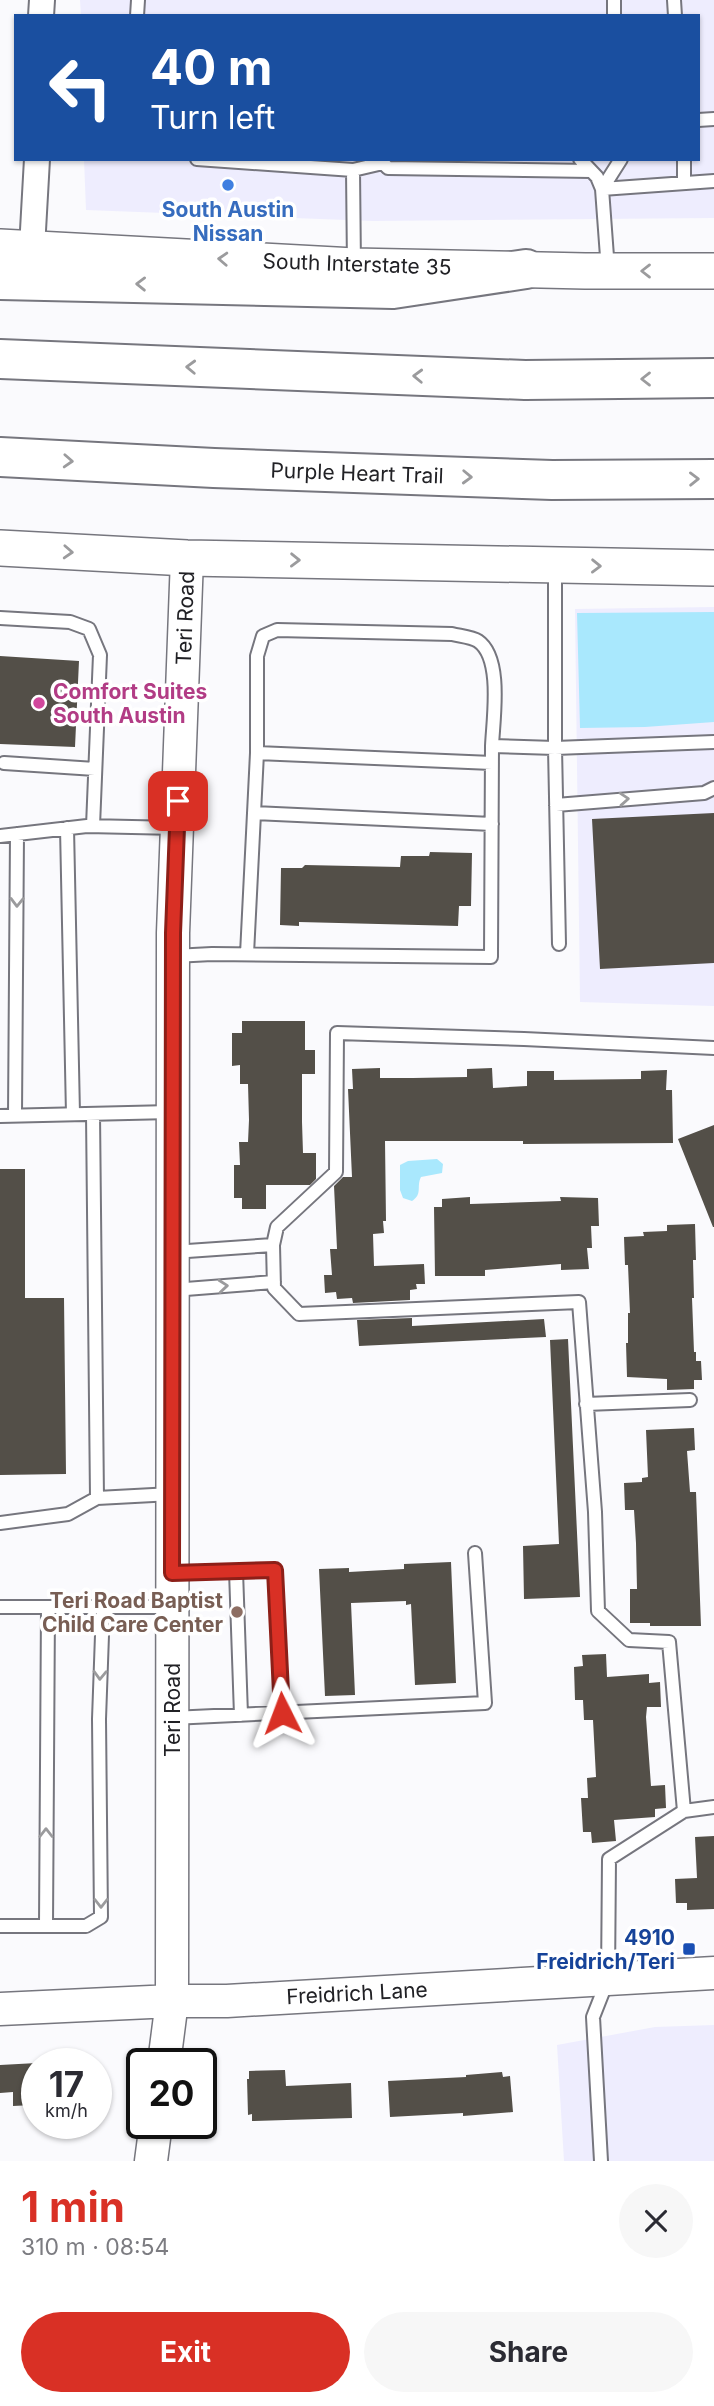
<!DOCTYPE html>
<html lang="en">
<head>
<meta charset="utf-8">
<style>
  :root { --surface:#fff; --page:#f7f7f7; --text:#2b2b33; --muted:#7c7c81; --accent:#d93025 }
  body { margin:0; font-family:Inter,sans-serif; background:var(--page); color:var(--text); height:100vh; display:flex; flex-direction:column; font-size:26px; white-space:nowrap }
  * { box-sizing:border-box; margin:0 }
  p { font-size:23px; color:var(--muted) }
  .icon { flex:none; width:38px; height:38px; fill:none; stroke:currentColor; stroke-width:2; stroke-linecap:round; stroke-linejoin:round }
  .map { position:relative; height:2161px; overflow:hidden }
  .details { display:flex; flex-direction:column; background:var(--surface); flex:1 }
  .details>* { flex:none }
  .hud { position:absolute; left:14px; top:14px; width:686px; height:147px; border-radius:0px; box-shadow:0 2px 5px #0004; background:#1a4fa0; color:#fff; overflow:hidden }
  .speed { position:absolute; left:21px; top:2048px; display:flex; gap:14px; font-size:35px; font-weight:700; text-align:center }
  .speed>* { display:grid; place-content:center; width:91px; height:91px; border-radius:50%; background:var(--surface); box-shadow:0 2px 5px #0004; line-height:1 }
  .speed small { font-size:18px; font-weight:400 }
  .speed .limit { border:4px solid #111; border-radius:10px; background:#fff; color:#111 }
  .pin { position:absolute; display:grid; place-items:center; width:60px; height:60px; color:#fff; margin:-30px; border-radius:14px; box-shadow:0 4px 10px #0006 }
  .me { position:absolute; width:77px; margin:-38px; rotate:357deg; stroke-linejoin:round; filter:drop-shadow(0 0 5px #0008) }
  .turn { display:flex; align-items:center; gap:24px; height:147px; padding:0 21px; font-size:32px }
  .turn .icon { width:91px; height:91px; stroke-width:2.5 }
  .turn b { display:block; font-size:49px; line-height:60px }
  .round { display:grid; place-items:center; flex:none; width:74px; height:74px; border-radius:37px; background:var(--page) }
  .overview { display:flex; align-items:center; justify-content:space-between; height:119px; padding:0 21px }
  h1 { font-size:42px; font-weight:700; line-height:52px; color:var(--accent) }
  .primary-button { display:flex; gap:14px; margin-top:auto; padding:14px 21px }
  .primary-button a { flex:1; height:80px; border-radius:42px; background:var(--accent); color:#fff; font-size:28px; font-weight:700; line-height:80px; text-align:center }
  .primary-button a+a { background:var(--page); color:var(--text) }
  .map>svg:first-child { display:block }
  .built { fill:#eeedfe }
  .water { fill:#a9e8fd }
  .building { fill:#534f48 }
  .lines { fill:none; stroke-linecap:round; stroke-linejoin:round }
  .service-casing { stroke:#76767e; stroke-width:16 }
  .minor-casing { stroke:#76767e; stroke-width:28 }
  .tertiary-casing { stroke:#76767e; stroke-width:35 }
  .secondary-casing { stroke:#76767e; stroke-width:38 }
  .motorway-casing { stroke:#76767e; stroke-width:42 }
  .service { stroke:#fff; stroke-width:12 }
  .minor { stroke:#fff; stroke-width:24 }
  .tertiary { stroke:#fff; stroke-width:32 }
  .secondary { stroke:#fff; stroke-width:35 }
  .motorway { stroke:#fff; stroke-width:38 }
  .oneway { stroke:#9b9b9d }
  .route-casing { stroke:#8d1f18; stroke-width:18 }
  .route { stroke:#d93025; stroke-width:12 }
  .shop-dot { fill:#3f7fe0; stroke:#fff; stroke-width:2.5 }
  .hotel-dot { fill:#d1479c; stroke:#fff; stroke-width:2.5 }
  .education-dot { fill:#8d6e63; stroke:#fff; stroke-width:2.5 }
  .transit-dot { fill:#1a4fb4; stroke:#fff; stroke-width:2.5 }
  .labels { text-anchor:middle; dominant-baseline:central; stroke-width:7; stroke-linejoin:round; paint-order:stroke }
  .shop-label { font-size:21px; font-weight:bold; fill:#366cbe; stroke:#fff }
  .street-label { font-size:21px; fill:#212125; stroke:#fff }
  .hotel-label { font-size:21px; font-weight:bold; fill:#b23c85; stroke:#fff; text-anchor:start }
  .education-label { font-size:21px; font-weight:bold; fill:#785e54; stroke:#fff; text-anchor:end }
  .transit-label { font-size:21px; font-weight:bold; fill:#164399; stroke:#fff; text-anchor:end }
</style>
</head>
<body>
<div class="map">
<svg width="714" height="2161" viewBox="0 0 714 2161">
  <rect width="100%" height="100%" fill="#fafafd"/>
  <!-- built -->
  <path class="built" d="M80,0h634v218l-341,3 -287,-11 -2,-51h614v-143h-617z
    M714,607v399l-134,-4 -5,-393z
    M714,2025v136h-150l-7,-116 98,-18z"/>
  <!-- water -->
  <path class="water" d="M714,612v110l-69,5 -65,1 -3,-115z
    M437,1159l6,5 -1,9 -21,4c-5,10 2,17 -9,24l-9,-3 -3,-8v-25l8,-4z"/>
  <!-- building -->
  <path class="building" d="M0,656l79,5 -4,86 -75,-3z
    M714,813v150l-114,6 -8,-150z
    M430,852l42,1 -1,53h-12l-1,20 -159,-4v4l-19,-1 1,-57h21l3,-3 95,2 1,-11h28z
    M242,1021h63v29h10v24h-13v48l1,31h13v26l-6,6h-44v24h-24v-11h-8v-33h6l-1,-23h9l1,-22 -1,-36h-8v-19l-8,1v-33h10z
    M380,1068v10h33l54,-1v-8l25,-1 1,20 34,-2v-15h27v9l87,-1v-8l26,-1 -1,20h6l1,53 -150,1v-3h-138l1,80h-3l1,12 -11,1 1,32 50,-2 1,20h-9l1,5 -7,1v10l-57,3 -1,-5 -15,1 -1,-7 -11,1 -1,-18h8l-2,-26h7l-3,-63 9,-9h9l-4,-88h5l-1,-20z
    M714,1125v102h-1l-35,-88z
    M0,1169h25v129h39l2,176 -66,1z
    M470,1197v7l91,-3 -1,-4 38,1 1,28h-8l1,22h-5l2,21 -28,1v-6l-76,6v6h-50l-1,-69h8v-8z
    M695,1224l1,36h-3l1,38h-2l2,54h2v9h5l1,19h-8v9l-27,1v-11l-40,-2 -1,-34h2v-30h2l-2,-48h-3l-1,-28 20,-1 -1,-4 24,-1v-6z
    M412,1318v8l132,-7 2,18 -187,9 -2,-26z
    M568,1339l12,258 -56,2 -1,-53 36,-2 -9,-204z
    M694,1428l1,22 -8,1 3,41h6l5,134h-51v-3h-20v-34h7l-1,-46 -2,-33h-9l-1,-27 18,-1v-4l6,-1 -2,-47z
    M451,1562l5,121 -41,2 -4,-81 -5,1v-4l-55,2 4,92 -30,1 -6,-127 30,-1v4l55,-3v-5z
    M606,1654l1,23 42,-3v9l11,-1 1,25h-14l-1,10 5,69 14,-1 1,23 -11,1v8l-41,3 2,21 -24,2 -1,-11h-8l-2,-34h7l-1,-20 9,-1 -3,-57h-9l-1,-20h-8l-1,-33 9,-1 -1,-11z
    M714,1836v73l-27,1v-7h-11l-1,-24 22,-1 -2,-41z
    M37,2063v27h-5l1,15 -20,1v-14l-13,1v-28z
    M285,2070l1,16 65,-3 1,35 -100,3v-7l-4,1 -1,-36h2v-8z
    M502,2072l1,5 7,-1 3,36 -50,4v-3l-73,4 -2,-36 78,-4v-2z"/>
  <g class="lines">
    <!-- service casing -->
    <g class="service-casing">
      <path id="service" d="M674,0l1,16
        M137,16l1,-16
        M614,16v-16
        M698,120l16,-1
        M197,159l156,11 1,96
        M383,159v4l5,5 203,3
        M580,159l17,18 5,12 6,81
        M684,159v24
        M353,170l30,-7
        M602,189l112,-8
        M602,189l19,-30
        M555,566v182l159,-6
        M0,618l70,4 19,7 11,26 -7,171
        M257,753v-97l6,-20 14,-6 175,4c8,2 20,3 26,7 25,17 15,79 14,105
        M4,763l91,6
        M556,805l148,-12 10,-5
        M254,813l238,11
        M67,828l6,286
        M0,836l87,-10 90,2
        M247,954l10,-201 235,10
        M174,956l38,-2 279,3 1,-211 63,2 4,196
        M93,1114l4,384 75,-4
        M15,1115l2,-281
        M0,1116l171,-4
        M173,1252l100,-7
        M173,1290l101,-8
        M586,1404l104,-4
        M0,1523l68,-9 29,-16
        M236,1571l5,144
        M173,1573l102,-3 7,143
        M0,1607h171
        M172,1718l313,-15 -10,-150
        M684,1811l30,-4
        M0,1926h86l15,-9 -2,-198 4,-112
        M46,1926l2,-319
        M601,2161l-8,-144 15,-38 1,-120 75,-48 -15,-169 -40,-2 -31,-29 -3,-99 -16,-210 -280,12 -25,-26 -1,-43 4,-18 59,-55 1,-139 187,6 190,9"/>
    </g>
    <!-- minor casing -->
    <g class="minor-casing">
      <path id="minor" d="M41,16l1,-16
        M32,248l5,-89"/>
    </g>
    <!-- tertiary casing -->
    <g class="tertiary-casing">
      <path id="tertiary" d="M0,2009l172,-8h55l487,-28
        M164,2063l8,-62 1,-1068 14,-375
        M151,2161l5,-38"/>
    </g>
    <!-- secondary casing -->
    <g class="secondary-casing">
      <path id="secondary" d="M0,247l354,19 231,5h129
        M0,548l187,10 527,10"/>
    </g>
    <!-- motorway casing -->
    <g class="motorway-casing">
      <path id="motorway" d="M0,280l393,9 133,-20
        M0,359l525,21 189,-2
        M0,457l214,11 338,12 162,-1"/>
    </g>
    <!-- service -->
    <use href="#service" class="service"/>
    <!-- minor -->
    <use href="#minor" class="minor"/>
    <!-- tertiary -->
    <use href="#tertiary" class="tertiary"/>
    <!-- secondary -->
    <use href="#secondary" class="secondary"/>
    <!-- motorway -->
    <use href="#motorway" class="motorway"/>
  </g>
  <!-- one-way arrows -->
  <defs><path id="oneway-chevron" d="M-2-3.5L2.5 0L-2 3.5" fill="none" stroke-width="1.6" stroke-linecap="round" stroke-linejoin="round" transform="scale(1.75)"/></defs>
  <g class="oneway">
    <use href="#oneway-chevron" transform="translate(223 259) rotate(-177)"/>
    <use href="#oneway-chevron" transform="translate(646 271) rotate(-180)"/>
    <use href="#oneway-chevron" transform="translate(141 284) rotate(-179)"/>
    <use href="#oneway-chevron" transform="translate(191 367) rotate(-178)"/>
    <use href="#oneway-chevron" transform="translate(418 376) rotate(-178)"/>
    <use href="#oneway-chevron" transform="translate(646 379) rotate(180)"/>
    <use href="#oneway-chevron" transform="translate(68 461) rotate(3)"/>
    <use href="#oneway-chevron" transform="translate(467 477) rotate(2)"/>
    <use href="#oneway-chevron" transform="translate(694 479) rotate(-1)"/>
    <use href="#oneway-chevron" transform="translate(68 552) rotate(3)"/>
    <use href="#oneway-chevron" transform="translate(295 560) rotate(1)"/>
    <use href="#oneway-chevron" transform="translate(596 566) rotate(1)"/>
    <use href="#oneway-chevron" transform="translate(624 799) rotate(-4)"/>
    <use href="#oneway-chevron" transform="translate(17 902) rotate(91)"/>
    <use href="#oneway-chevron" transform="translate(223 1286) rotate(-5)"/>
    <use href="#oneway-chevron" transform="translate(100 1675) rotate(92)"/>
    <use href="#oneway-chevron" transform="translate(46 1833) rotate(-90)"/>
    <use href="#oneway-chevron" transform="translate(101 1903) rotate(90)"/>
  </g>
  <g class="lines">
    <!-- route casing -->
    <g class="route-casing">
      <path id="route" d="M178,801l-5,132 -1,640 103,-3 7,143"/>
    </g>
    <!-- route -->
    <use href="#route" class="route"/>
  </g>
  <!-- markers -->
  <circle class="shop-dot" cx="228" cy="185" r="7"/>
  <circle class="hotel-dot" cx="39" cy="703" r="7"/>
  <circle class="education-dot" cx="237" cy="1612" r="7"/>
  <rect class="transit-dot" x="682" y="1942" width="14" height="14" rx="3.5"/>
  <g class="labels">
    <!-- shop labels -->
    <g class="shop-label">
      <text x="228" y="209">South Austin<tspan x="228" dy="24">Nissan</tspan></text>
    </g>
    <!-- street labels -->
    <g class="street-label">
      <text transform="translate(357 264) rotate(2)">South Interstate 35</text>
      <text transform="translate(357 473) rotate(2)">Purple Heart Trail</text>
      <text transform="translate(185 618) rotate(-88)">Teri Road</text>
      <text transform="translate(172 1710) rotate(-90)">Teri Road</text>
      <text transform="translate(357 1993) rotate(-3)">Freidrich Lane</text>
    </g>
    <!-- hotel labels -->
    <g class="hotel-label">
      <text x="53" y="691">Comfort Suites<tspan x="53" dy="24">South Austin</tspan></text>
    </g>
    <!-- education labels -->
    <g class="education-label">
      <text x="223" y="1600">Teri Road Baptist<tspan x="223" dy="24">Child Care Center</tspan></text>
    </g>
    <!-- transit labels -->
    <g class="transit-label">
      <text x="675" y="1937">4910<tspan x="675" dy="24">Freidrich/Teri</tspan></text>
    </g>
  </g>
</svg>
<div class="speed"><div>17<small>km/h</small></div><div class="limit">20</div></div>
<div class="pin" style="left:178px;top:801px;background:#d93025"><svg class="icon" aria-label="arrive" viewBox="0 0 24 24"><path d="M6 21V4h12l-3 4 3 4H6"/></svg></div>
<svg class="me" style="left:282px;top:1713px" viewBox="-20 -20 40 40"><path d="M0-17L14 15 0 8-14 15z" fill="#d93025" stroke="#fff" stroke-width="4"/></svg>
<div class="hud">
<div class="turn"><svg class="icon" aria-label="left" viewBox="0 0 24 24"><path d="M17 20v-9H6M10 6l-5 5 5 5"/></svg><div><b>40 m</b>Turn left</div></div>
</div>
</div>
<section class="details">
<div class="overview"><div><h1>1 min</h1><p>310 m · 08:54</p></div><a class="round"><svg class="icon" aria-label="close" viewBox="0 0 24 24"><path d="M6 6l12 12M18 6L6 18"/></svg></a></div>
<div class="primary-button"><a>Exit</a><a>Share</a></div>
</section>
</body>
</html>
